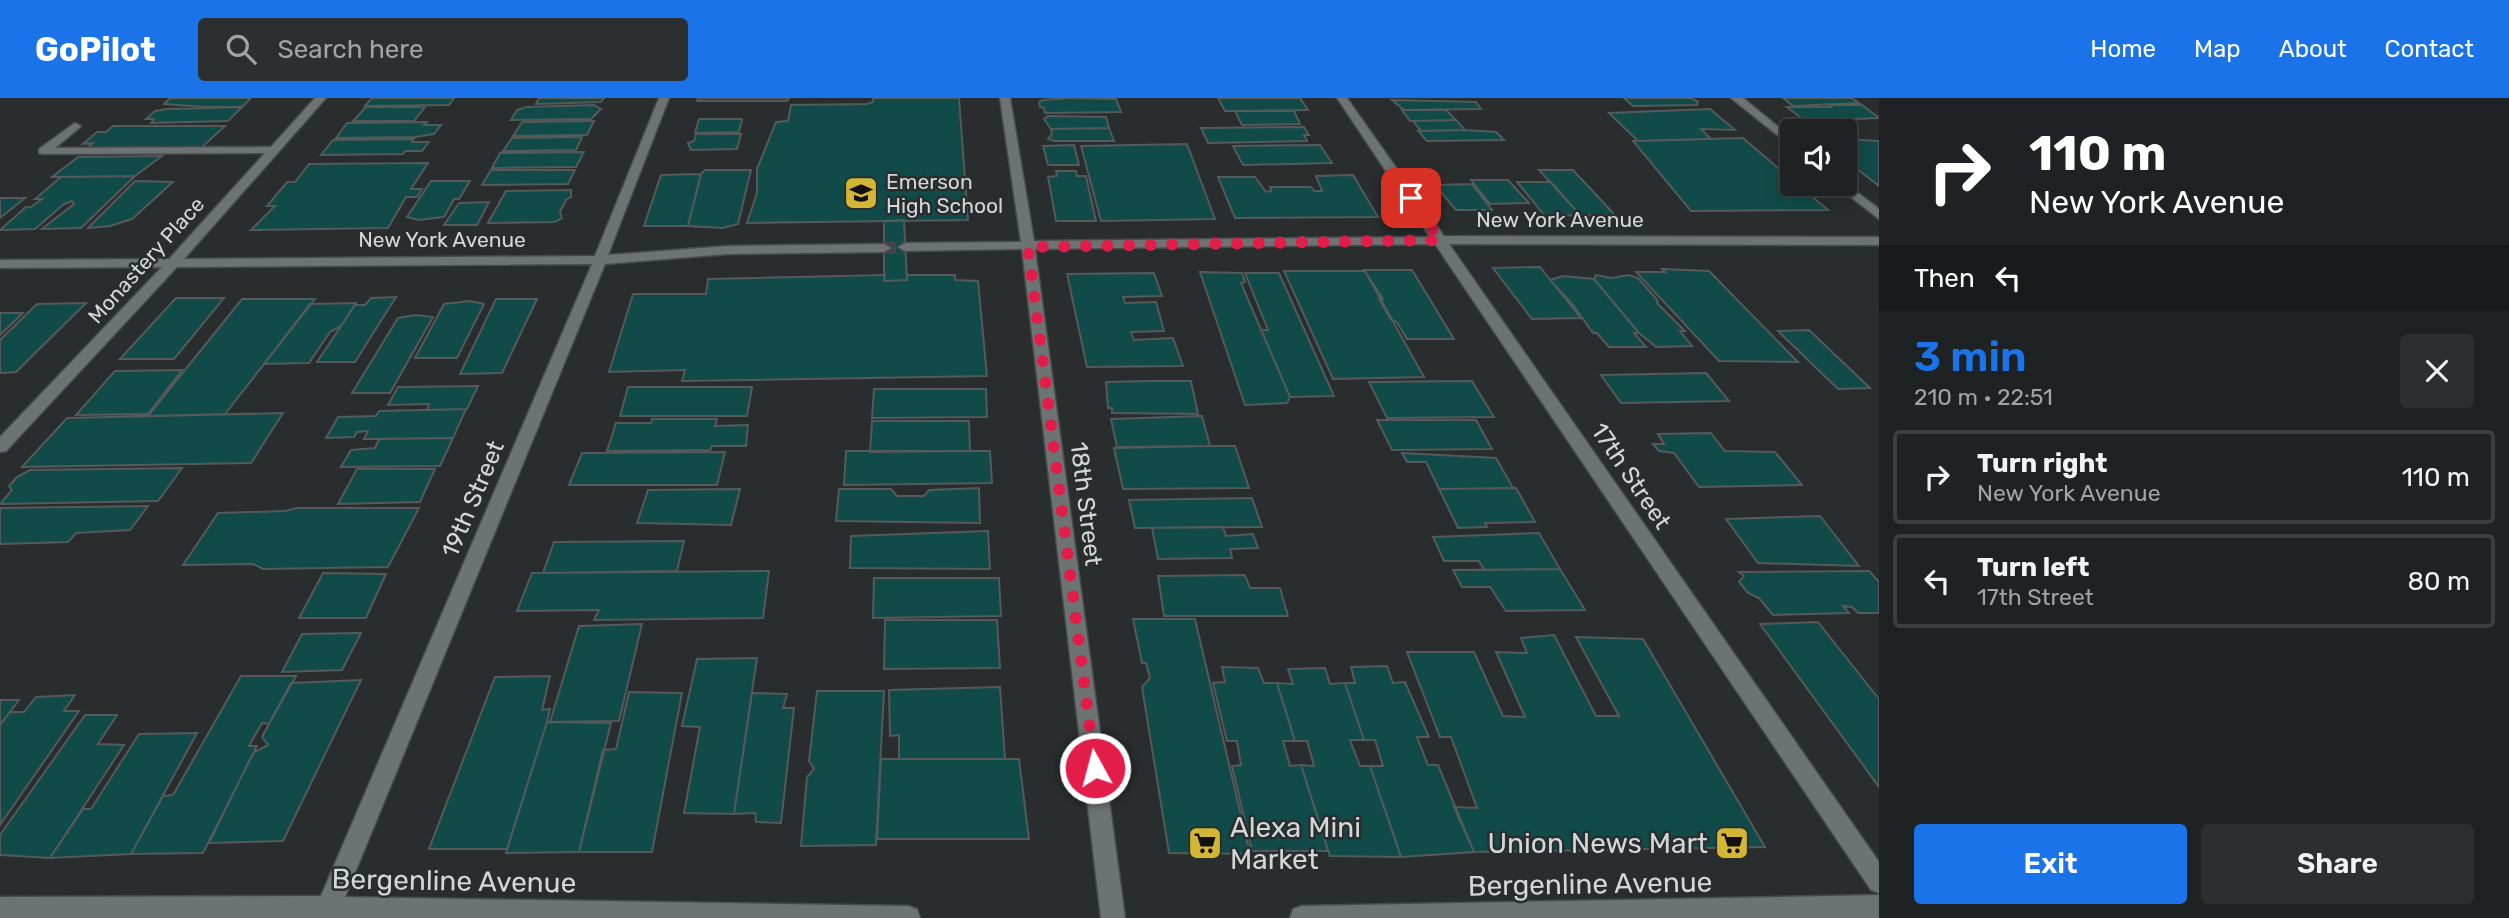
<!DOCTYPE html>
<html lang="en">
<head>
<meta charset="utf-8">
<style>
  :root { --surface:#1f2222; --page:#2c2f2f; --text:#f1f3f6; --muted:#a1a4a5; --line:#3c3f40; --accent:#1a73e8 }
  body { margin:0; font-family:Rubik,sans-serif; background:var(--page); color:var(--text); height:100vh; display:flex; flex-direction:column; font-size:26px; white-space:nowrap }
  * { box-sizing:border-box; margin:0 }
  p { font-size:23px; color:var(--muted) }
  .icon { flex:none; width:38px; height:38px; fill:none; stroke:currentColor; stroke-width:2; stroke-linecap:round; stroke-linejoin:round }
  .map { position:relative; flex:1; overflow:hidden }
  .drawer { display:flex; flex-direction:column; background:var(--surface); width:630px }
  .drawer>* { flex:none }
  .top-card { background:#202124; color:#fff; overflow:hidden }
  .fabs { position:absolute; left:1780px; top:21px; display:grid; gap:14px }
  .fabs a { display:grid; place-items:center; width:77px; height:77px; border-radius:7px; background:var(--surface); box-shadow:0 4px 18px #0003,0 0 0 2px var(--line); font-size:35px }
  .pin { position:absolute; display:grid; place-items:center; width:60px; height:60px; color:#fff; margin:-30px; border-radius:14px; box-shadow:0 4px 10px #0006 }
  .me { position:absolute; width:77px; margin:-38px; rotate:353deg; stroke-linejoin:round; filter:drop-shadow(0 0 5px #0008) }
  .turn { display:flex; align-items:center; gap:24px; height:147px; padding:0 35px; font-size:32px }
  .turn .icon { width:91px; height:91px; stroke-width:2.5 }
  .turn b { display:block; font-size:49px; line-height:60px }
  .then { display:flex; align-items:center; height:66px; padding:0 35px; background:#0003; gap:14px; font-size:26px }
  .round { display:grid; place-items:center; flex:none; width:74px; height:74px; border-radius:7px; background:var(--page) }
  .head { display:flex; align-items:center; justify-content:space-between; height:119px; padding:0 35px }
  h1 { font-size:42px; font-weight:600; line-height:52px; color:var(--accent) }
  .cta { display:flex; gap:14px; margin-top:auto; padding:14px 35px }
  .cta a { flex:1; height:80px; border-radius:7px; background:var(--accent); color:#fff; font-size:28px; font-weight:600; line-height:80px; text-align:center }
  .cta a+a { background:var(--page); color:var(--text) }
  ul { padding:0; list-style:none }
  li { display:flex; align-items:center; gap:21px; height:94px; margin:0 14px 10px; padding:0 21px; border:4px solid var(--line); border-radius:7px }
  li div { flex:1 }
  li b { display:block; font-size:26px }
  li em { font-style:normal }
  header { display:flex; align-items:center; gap:42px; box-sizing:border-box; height:98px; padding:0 35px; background:var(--accent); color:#fff }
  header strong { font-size:33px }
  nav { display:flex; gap:38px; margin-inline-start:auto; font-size:24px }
  .search { width:490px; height:63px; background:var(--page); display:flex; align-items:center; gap:18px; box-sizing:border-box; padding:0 24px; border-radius:7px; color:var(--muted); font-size:26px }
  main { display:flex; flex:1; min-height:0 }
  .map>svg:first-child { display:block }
  .building { fill:#114b49; stroke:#545a59; stroke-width:2 }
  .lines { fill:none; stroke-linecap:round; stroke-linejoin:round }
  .minor-tunnel { stroke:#434648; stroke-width:12; stroke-dasharray:12 6; stroke-linecap:butt }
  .minor-casing { stroke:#484b4d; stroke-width:3 }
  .minor { fill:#6d7273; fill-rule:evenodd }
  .route { stroke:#e11d48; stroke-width:12; stroke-dasharray:0 21.6 }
  .labels { text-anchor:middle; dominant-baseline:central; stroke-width:5; stroke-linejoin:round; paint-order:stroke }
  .far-poi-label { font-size:21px; fill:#d4d7d8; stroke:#292d2e; text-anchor:start }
  .far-street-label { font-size:21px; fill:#d4d7d8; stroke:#292d2e }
  .street-label { font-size:24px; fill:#d4d7d8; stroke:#292d2e }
  .near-poi-label { font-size:28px; fill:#d4d7d8; stroke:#292d2e; text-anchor:start }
  .near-street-label { font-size:28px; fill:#d4d7d8; stroke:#292d2e }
</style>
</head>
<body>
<header>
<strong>GoPilot</strong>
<div class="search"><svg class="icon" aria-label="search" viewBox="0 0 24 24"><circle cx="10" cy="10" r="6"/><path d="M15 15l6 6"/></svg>Search here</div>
<nav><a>Home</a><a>Map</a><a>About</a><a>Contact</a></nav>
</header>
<main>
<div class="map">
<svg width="1879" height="820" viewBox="0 0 1879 820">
  <rect width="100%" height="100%" fill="#292d2e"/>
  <!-- building -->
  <path class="building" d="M170,0h81l-9,9h-38l-40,-3z
    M372,0h82l-5,7 -84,1z
    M539,0h65l-3,4 -65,2z
    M698,0h91l-2,3h-90z
    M873,0h86l9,122 -221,3 10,-30v-24l19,-47 12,-1 3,-16 76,-1 6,-2z
    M1068,0l48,1 5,13 -76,1 -1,-5 -4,-1 -1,-5 4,-2z
    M1218,0h82l8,12 -83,1z
    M1624,0h67l7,4 -1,3 -64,1z
    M1783,0h68l8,5 -66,3z
    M1392,2l84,2 5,7 -77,1z
    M594,7l7,4 -10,10 -80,1 6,-10 9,-3z
    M1829,7h33l17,13 -74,3 -18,-14h44z
    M242,9l-14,14 -77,2 3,-4h-8l9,-8 12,-2z
    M366,9h59l-11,14h-61z
    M1710,11l25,21 -34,-1 10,10 -73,2 -29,-28z
    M1402,12h44l10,10 -46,1z
    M1235,13h59l6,13 -58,1z
    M1048,18l58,1 3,11 -58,1 -7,-10z
    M699,21h43l-3,13 -44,1z
    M1456,22l9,10 -44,1 -8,-10z
    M594,23l-7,14 -74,1 9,-14z
    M427,24l-3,3h17l-7,9 -19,3 -79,1 11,-15z
    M113,28h112l-25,23 -115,1 8,-7 -10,1 14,-12h9z
    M1304,29l5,8h-5l3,6 -99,2 -7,-15z
    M1109,30l5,13h-60l-6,-2 4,-5 -1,-5z
    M1465,32l31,2 8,8 -77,1 -9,-10z
    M696,36h45l-4,15 -46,1 -3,-7 6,-2z
    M582,39l-6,13 -73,1 9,-13z
    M1743,40l49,42v4h5l31,26 -137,1 -58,-70z
    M414,41l-2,3h17l-7,9h-17l-2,3 -82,1 12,-15z
    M1844,41l35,2v45l-35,-27z
    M1187,46l28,75 -114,2 -20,-75z
    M1074,47l5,20h-31l-5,-19z
    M1320,47l12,18 -89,2 -10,-19z
    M584,54l-8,15 -84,1 8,-15z
    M162,58l-27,20 -83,1 26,-20z
    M428,65l-17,26h11l-5,8h-11l-18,31 -137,2 24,-24h-8l20,-24h8l14,-18z
    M491,72h84l-7,14 -86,1z
    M705,72h46l-13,54 -15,4 -35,-2 13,-52z
    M1539,72h34l42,45h-35z
    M1056,73h20l1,5h9l10,45h-40l-8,-44 9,-1z
    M701,76l-13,52h-44l17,-51z
    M1353,77l25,42 -143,1 -17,-41h37l11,15 5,-1 -1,-4h41l3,4h8l-6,-15z
    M135,78l-54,52 -39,1 32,-25 -2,-3 -8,3 -29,25 -35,1 26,-23h5l11,-8h-7l26,-22z
    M1471,82h37l21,23 -39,1z
    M135,83l38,1 -41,37 -22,7 -22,2z
    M431,83h39l-11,18h-5l-10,18 -26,3 -11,-3z
    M1517,84h34l29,33 -35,1z
    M1472,86l20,26h-36l-21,-25z
    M571,92v7l-5,3 -6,12 2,6 -7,4 -67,1 18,-32z
    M0,100h25l-25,20z
    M489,104l-12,23h-33l15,-22z
    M904,122l3,60 -23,1v-60z
    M1540,169l32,40 9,11 -49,1 -39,-51z
    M1662,171l47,2 89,91 -79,-1 -83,-89h29z
    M1364,172h48l42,69h-47l-10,-17 -6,-2 -12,-21h4z
    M1284,173h81l59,106 -91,2z
    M1200,174l42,1 3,9 -4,1 49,114 -3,6 -42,2z
    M1154,175l8,23 -39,1 2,6 31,-1 8,29 -33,1 3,8 39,-2 10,28 -96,1 -20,-93z
    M1245,175h34l55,123 -44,1 -29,-67h7z
    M885,177l-1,6 23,-1v-5h48v5l23,1 9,95 -305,5 3,-11 -76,2 24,-78h73l2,-15z
    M1596,177l15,3 18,-3 9,3 20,23 -1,2 28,28h-5l12,15 -36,1 -17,-14 -45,-54z
    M1563,178l31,3 45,54h-5l12,14h-37l-12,-14h-4l-20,-28 -23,-25z
    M396,199l-41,65h-38l38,-57h10l6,-7z
    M176,200h48l-50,61h-54z
    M242,201h73l-90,115 -77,2z
    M496,201h41l-35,74 -42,1z
    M469,203l15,3 -27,54h-42l29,-54z
    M86,205l-70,69 -16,1v-33l37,-36z
    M356,205l-15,23 -11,6 -21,31 -45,1 46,-60z
    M0,215h23l-23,22z
    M416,217l17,2 -43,76h-38l46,-75z
    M1809,232l61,58 -32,1 -60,-58z
    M182,272l-34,44 -72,1 39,-44z
    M1706,275l23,28 -108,2 -20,-28z
    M1148,283h43l7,33 -86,-1v-5h-4l-2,-26z
    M1472,283l22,36 -107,1 -18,-36z
    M478,288l-11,23 -40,1 2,-6 -41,1 10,-18z
    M628,289h124l-5,29h-127z
    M874,291h112l1,28 -115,1z
    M466,311l-13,29 -89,1 4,-8 -11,1 -3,5 -28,1 12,-21 38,-1 3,-5z
    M283,315l-32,50 -229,4 45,-49z
    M1202,318l8,30 -93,1 -6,-28z
    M652,321h65l-2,7 33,-1 -2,21h-34l-2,4 -103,1 9,-28h35z
    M1377,322h99l16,29 -100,1z
    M872,323h97l1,30 -100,1z
    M1711,335l14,18 50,1 27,33 -103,2 -25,-34 -15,-2 -6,-7h11l-6,-10z
    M453,340l-13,28 -99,1 10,-17 24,-2 4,-9z
    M1210,348h25l14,42 -126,1 -9,-41z
    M846,353h144l2,32 -148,2z
    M725,354l-8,33h-148l13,-32z
    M1402,355l94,5 17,30 -74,1 -13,-27h-19z
    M182,370l-24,33 -158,3 12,-14 -3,-4 8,-9 13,-7z
    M357,371h78l-15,33 -82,2z
    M979,390l1,35 -144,-2 3,-32h52l6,7h27l5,-6z
    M1516,390l19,34 -50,1 2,4 -29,1 -19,-39z
    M740,391l-9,36 -94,-2 11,-33z
    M1252,400l10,29 -127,1 -6,-28z
    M148,408l-18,24 -54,3 -8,9 -68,2v-36z
    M297,410h122l-31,59 -125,2 -10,-5 -70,1 35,-52 67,-2z
    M1820,418l39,50 -101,-3 -32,-44z
    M1223,429l3,9 27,-2 5,14 -28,1 2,9 -74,1 -6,-31z
    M988,433l2,38 -140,-1 1,-32z
    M1539,435l21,36 -76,1 -5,-9h-35l-11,-24z
    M684,443l-7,30 -134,2 11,-31z
    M1560,471l25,41 -79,1 -16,-24h-28l-9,-17z
    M769,473l-6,47 -169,2 5,-10 -82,1 15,-38z
    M1869,473l10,11v31h-21l-6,-6 -9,-1 6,7 -76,2 -14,-17 -11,-5 -9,-11 5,-6 -5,-4z
    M323,475l63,1 -20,44h-67z
    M1245,477l5,13h30l8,28h-124l-6,-40z
    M874,480h125l2,38 -128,2z
    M1133,521h62l55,235 -81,-1 -27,-166 8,-9 -4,-15h-4z
    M885,522h112l3,48 -116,1z
    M1818,524l61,77v88l-119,-163z
    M642,526l-23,97 -69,1 29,-96z
    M361,535l-19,37 -60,2 20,-38z
    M1554,537l42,81h23l-43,-79 67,2 122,208 -291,5 -20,-45 23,1 -26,-71h-11l-33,-85h67l29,64 22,1 -29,-65 31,1 -6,-15z
    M757,560l-23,156 -50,-1 16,-86 -18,-1 15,-67z
    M1387,568l6,17 12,-1 24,55h-12l11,28h10l36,87 -73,5 -31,-91h13l-8,-26h-11l-19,-57h10l-4,-16z
    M1222,569l36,1 6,15h13l18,58h-12l7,25 11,-1 27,86h-76l-20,-85 9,-1 -4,-24h-10l-14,-58 12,-1z
    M1325,570l5,16 15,-1 19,57h-14l10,26h10l31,91 -71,-1 -29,-91 13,1 -7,-25h-12l-18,-58 16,1 -5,-15z
    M241,578h55l-27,48 -7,-1 -13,23h8l-54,107 -72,1 32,-58 10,-1z
    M550,578l-8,34 8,-1 -3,13 -40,127h-78l66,-172z
    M361,582l-78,161 -74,2 44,-90 15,-8 -6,-8 29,-54z
    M1000,589l5,72h-106v-24l-9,1 -1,-46z
    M817,593h67l-8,154 -75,1 6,-69 7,-8 -5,-8z
    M629,594l53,1 -30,159h-73l24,-102 13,-1z
    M752,595l35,1 -4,14h11l-13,115 -25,-1 -1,-9 -21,1z
    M75,597l-11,16h15l-79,114v-100l10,-13h14l12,-15z
    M0,602h19l-19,25z
    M85,617h32l-19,29 26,1 -74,113 -50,-3v-20z
    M547,624l64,1 -32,129 -73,1z
    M197,635l-66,121 -81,4 33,-49h8l48,-75z
    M881,661h138l10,80h-152z"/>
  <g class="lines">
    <!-- minor-tunnel -->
    <path class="minor-tunnel" d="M884,150l21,-1"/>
    <!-- minor casing -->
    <g class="minor-casing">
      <path id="minor" d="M315,0h11l-142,161 411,-3 64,-158h10l-61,157 120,-9 156,-2 7,4 -7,4 -156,2 -123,10 -260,633 563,9 9,3 3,9h-920v-21l321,-1 271,-632 -415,3 -171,184 -6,1v-15l162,-170 -162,1v-8l169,-1 96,-106 -222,1 -4,-1v-4l36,-26 6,3 -2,2 -24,20 216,-1z
        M1000,0h10l24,143 396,-4 -93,-139h10l97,138 435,1v8l-430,-1 430,618v31l-8,-3 -436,-646 -400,5 90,669h-24l-79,-669 -117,2 -7,-4 7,-4 116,-1z
        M1731,0h12l49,40v9z
        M1844,84l35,27v10l-45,-35z
        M1879,797v23h-589l3,-9 9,-3z"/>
    </g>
    <!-- minor -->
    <use href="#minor" class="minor"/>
  </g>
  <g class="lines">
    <!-- route -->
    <path class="route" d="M1095,670l-67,-521 412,-7 -29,-42"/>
  </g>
  <!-- icons -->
  <defs>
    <g id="school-square" transform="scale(1.75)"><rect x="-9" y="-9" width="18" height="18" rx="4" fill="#d3b635" stroke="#292d2e"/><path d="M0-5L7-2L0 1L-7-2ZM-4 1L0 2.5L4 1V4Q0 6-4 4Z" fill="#111"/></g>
    <g id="supermarket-square" transform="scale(1.75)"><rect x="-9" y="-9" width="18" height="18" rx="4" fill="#d3b635" stroke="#292d2e"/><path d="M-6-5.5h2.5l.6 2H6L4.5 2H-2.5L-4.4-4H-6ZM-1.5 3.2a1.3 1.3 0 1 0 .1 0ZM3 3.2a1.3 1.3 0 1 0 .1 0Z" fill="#111"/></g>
  </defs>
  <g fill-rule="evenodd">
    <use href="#school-square" x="861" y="95"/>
    <use href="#supermarket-square" x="1205" y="745"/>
    <use href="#supermarket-square" x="1732" y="745"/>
  </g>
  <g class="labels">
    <!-- far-poi labels -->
    <g class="far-poi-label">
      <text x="886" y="83">Emerson<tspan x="886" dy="24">High School</tspan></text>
    </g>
    <!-- far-street labels -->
    <g class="far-street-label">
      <text x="1560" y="121">New York Avenue</text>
      <text x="442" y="141">New York Avenue</text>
      <text transform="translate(146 162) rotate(-48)">Monastery Place</text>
    </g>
    <!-- street labels -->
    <g class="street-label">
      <text transform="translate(1631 378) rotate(56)">17th Street</text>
      <text transform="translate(473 401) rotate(-67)">19th Street</text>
      <text transform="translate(1086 406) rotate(83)">18th Street</text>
    </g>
    <!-- near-poi labels -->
    <g class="near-poi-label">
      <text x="1230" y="729">Alexa Mini<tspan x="1230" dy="32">Market</tspan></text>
      <text x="1708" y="745" text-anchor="end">Union News Mart</text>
    </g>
    <!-- near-street labels -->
    <g class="near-street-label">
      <text transform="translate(454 783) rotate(1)">Bergenline Avenue</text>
      <text transform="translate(1590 786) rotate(-1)">Bergenline Avenue</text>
    </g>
  </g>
</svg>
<div class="fabs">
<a><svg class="icon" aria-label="sound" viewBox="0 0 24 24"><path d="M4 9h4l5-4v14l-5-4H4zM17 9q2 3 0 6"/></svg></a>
</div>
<div class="pin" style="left:1411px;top:100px;background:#d93025"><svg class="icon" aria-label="arrive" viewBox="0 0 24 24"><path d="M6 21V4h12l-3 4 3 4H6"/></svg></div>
<svg class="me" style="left:1095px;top:670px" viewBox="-20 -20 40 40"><circle r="17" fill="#e11d48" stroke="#fff" stroke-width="3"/><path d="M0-11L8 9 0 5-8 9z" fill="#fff"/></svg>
</div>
<section class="drawer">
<div class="top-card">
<div class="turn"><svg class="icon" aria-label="right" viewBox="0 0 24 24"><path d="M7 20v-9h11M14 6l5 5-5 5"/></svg><div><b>110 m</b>New York Avenue</div></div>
<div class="then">Then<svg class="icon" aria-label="left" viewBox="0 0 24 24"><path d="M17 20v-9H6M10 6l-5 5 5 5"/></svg></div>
</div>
<div class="head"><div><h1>3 min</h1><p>210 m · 22:51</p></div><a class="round"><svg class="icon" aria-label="close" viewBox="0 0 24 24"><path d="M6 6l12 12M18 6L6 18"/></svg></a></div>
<ul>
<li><svg class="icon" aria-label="right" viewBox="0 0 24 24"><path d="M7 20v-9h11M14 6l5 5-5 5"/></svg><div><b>Turn right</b><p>New York Avenue</p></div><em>110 m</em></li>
<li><svg class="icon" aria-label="left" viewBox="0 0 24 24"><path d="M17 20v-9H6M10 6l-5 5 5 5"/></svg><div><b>Turn left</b><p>17th Street</p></div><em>80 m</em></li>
</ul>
<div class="cta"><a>Exit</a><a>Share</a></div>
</section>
</main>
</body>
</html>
